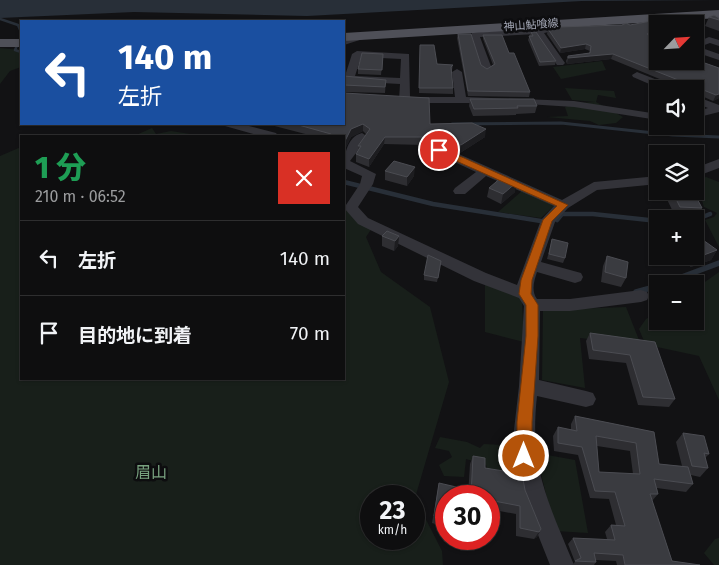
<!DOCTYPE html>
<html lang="ja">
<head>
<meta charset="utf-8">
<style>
  :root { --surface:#0e0e0f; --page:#171718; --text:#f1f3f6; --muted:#9b9c9e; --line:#2e2e2f }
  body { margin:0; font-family:"Fira Sans","Noto Sans JP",sans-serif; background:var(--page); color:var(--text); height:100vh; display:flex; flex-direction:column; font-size:19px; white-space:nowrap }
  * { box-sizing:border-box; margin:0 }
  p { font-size:16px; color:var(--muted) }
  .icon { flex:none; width:28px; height:28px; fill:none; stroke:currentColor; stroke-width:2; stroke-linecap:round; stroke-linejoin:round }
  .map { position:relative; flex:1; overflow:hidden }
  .details { position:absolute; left:20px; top:135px; width:325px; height:245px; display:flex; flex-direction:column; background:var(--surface); border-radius:0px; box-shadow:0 1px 4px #0004,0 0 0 1px var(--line) }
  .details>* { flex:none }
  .banner { position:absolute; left:20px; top:20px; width:325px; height:105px; border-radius:0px; box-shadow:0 1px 4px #0004,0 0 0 1px var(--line); background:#1a4fa0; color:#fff; overflow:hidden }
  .needle { width:32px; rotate:65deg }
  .fabs { position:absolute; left:649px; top:15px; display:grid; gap:10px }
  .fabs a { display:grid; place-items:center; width:55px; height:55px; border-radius:0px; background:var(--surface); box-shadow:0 1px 4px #0004,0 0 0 1px var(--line); font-size:25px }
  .speed { position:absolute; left:360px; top:485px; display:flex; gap:10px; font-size:25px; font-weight:700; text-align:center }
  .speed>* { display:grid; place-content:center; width:65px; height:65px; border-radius:50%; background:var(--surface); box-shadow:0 1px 4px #0004,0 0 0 1px var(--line); line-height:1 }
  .speed small { font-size:12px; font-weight:400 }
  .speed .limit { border:8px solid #d22; background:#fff; color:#111 }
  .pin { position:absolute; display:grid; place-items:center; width:42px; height:42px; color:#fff; margin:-21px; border:2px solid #fff; border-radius:50%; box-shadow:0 1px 5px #0007 }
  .me { position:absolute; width:55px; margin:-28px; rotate:0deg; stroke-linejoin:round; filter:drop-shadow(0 0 4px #0008) }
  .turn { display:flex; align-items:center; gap:18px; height:105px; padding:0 15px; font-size:22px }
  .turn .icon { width:65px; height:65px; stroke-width:2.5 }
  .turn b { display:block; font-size:35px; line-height:42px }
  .round { display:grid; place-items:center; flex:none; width:52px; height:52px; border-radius:0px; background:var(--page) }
  .overview { display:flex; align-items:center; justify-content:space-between; height:85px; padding:0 15px }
  h1 { font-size:30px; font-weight:800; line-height:38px; color:#1e9e55 }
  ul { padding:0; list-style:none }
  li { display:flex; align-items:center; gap:15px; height:75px; padding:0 15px; border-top:1px solid var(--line) }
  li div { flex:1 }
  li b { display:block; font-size:19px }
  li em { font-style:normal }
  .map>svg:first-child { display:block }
  .green { fill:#181f1a; fill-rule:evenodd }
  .water { fill:#282f38 }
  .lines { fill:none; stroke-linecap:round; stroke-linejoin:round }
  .stream-far3 { stroke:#282f38; stroke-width:2.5 }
  .stream-far2 { stroke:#282f38; stroke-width:3 }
  .stream-far1 { stroke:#282f38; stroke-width:4.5 }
  .stream { stroke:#282f38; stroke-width:5.5 }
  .street { fill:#333339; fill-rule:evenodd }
  .primary { fill:#4f5058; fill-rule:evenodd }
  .wall { fill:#2e2e32; fill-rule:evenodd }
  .shaded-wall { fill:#1d1d20 }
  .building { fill:#3a3b40; stroke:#4b4c52; fill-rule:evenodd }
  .route { fill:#b45309; stroke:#753606 }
  .labels { text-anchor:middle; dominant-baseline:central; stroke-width:5; stroke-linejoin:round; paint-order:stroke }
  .far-street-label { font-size:11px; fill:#a3a7b5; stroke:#0d0d0f }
  .near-park-label { font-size:16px; fill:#78a27f; stroke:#0d0d0f }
</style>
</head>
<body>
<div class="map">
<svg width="719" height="565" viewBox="0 0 719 565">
  <rect width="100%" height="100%" fill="#121214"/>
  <!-- green -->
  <path class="green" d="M0,48l21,2v17l-11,4 -10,13z
    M602,61l4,9 -45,9 -8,-12z
    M565,88l49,3 2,7 -18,-3 -2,7 27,15 -7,6 -17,2 -9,-4 -43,-4 21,-1 -3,-9 11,-4 19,-1 -23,-2z
    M152,128l4,6 15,-3 32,5h-69z
    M21,147v232h323v-171l28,20 -6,9 15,35 49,35 19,75 -34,116 27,53 1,14h-443v-409zM371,496h43v43h-43z
    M706,177l13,5v65l-14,-27 9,-3 3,-4 -13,-6 -9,-29z
    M523,190l29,13 2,3 -13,12 -43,-6z
    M719,272v128l-20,-44 -42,-9 -13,-6 -5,-12 7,-10 11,-6 1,8h37v-32z
    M485,284l33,12 4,5 2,41 -39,-10z
    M626,307l15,38 -61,-7 5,50 -43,-8 1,-70z
    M440,437l27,5 13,6 4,-4 19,1 8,20 9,4 2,11 -33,-6 -3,-9 -20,-6 -2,18 -20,-1 -5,-11 13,-8 -3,-6 -14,-3z
    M536,453l39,7 13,73 -33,-2z
    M719,538v27h-5l-10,-12 11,-14z"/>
  <!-- water -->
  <path class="water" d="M0,0h719l-137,1 -275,15 -173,-4 -134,6z"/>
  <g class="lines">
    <!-- stream-far3 -->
    <path class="stream-far3" d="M0,19l18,6 3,7
      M21,37l-6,13 6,2"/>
    <!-- stream-far2 -->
    <path class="stream-far2" d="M452,124l109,-1 112,12 46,2"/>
    <!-- stream-far1 -->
    <path class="stream-far1" d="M344,182l89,22 114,18
      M557,220l5,-6h31l65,7
      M695,220l15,-6"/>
    <!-- stream -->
    <path class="stream" d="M663,284l56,-21
      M636,292l22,-6"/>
    <!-- street -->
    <path class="street" d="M550,26l3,1v4l-9,2 21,30 -2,2h-6l-21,-31 -56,3 12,32 -5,3 -5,-3 -11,-34 1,-2z
      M363,33l3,1v4l-22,7v-6z
      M709,37l10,3v6l-9,-3 -11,4 20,7v6l-24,-8v-9z
      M357,51l52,3 1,43h45l-3,-25 5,-3 5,3 4,25 108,4 84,13v6l-84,-13 -63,-4h-107l-5,-3 1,-16 -55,-3 -1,-2 8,-25zM361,57l40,2 -1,19 -45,-2z
      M637,72l38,15 1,2h-15l-28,-12 -1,-2z
      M695,96l24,9v7l-24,6v-6l13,-4 -13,-5z
      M223,124h18l35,9 2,3h-18l-35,-10z
      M362,133l6,4 -18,24 26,13 -3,10 -15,23 10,11 118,55 31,12 24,-65 13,-14 -68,-30 -21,18h-10l-2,-3 2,-3 21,-16 -41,-19 -2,-3 2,-3h8l119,53 32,-18 64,-6v8l-61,6 -29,18 -13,14 -14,40 40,11 2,4 -2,4 -6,2 -38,-11c-3,9 -6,19 0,27h33l71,-9 6,2 2,4 -2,4 -6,2 -71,9h-30l-1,69 47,11 7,2 3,6 -3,6 -7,2 -49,-11c-8,72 11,105 37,169h-24l-27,-68 -9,-42v-25l5,-44 5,-80 -5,-8 -45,-17 -116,-57 -14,-16 16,-24 2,-8 -18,-8c0,-13 3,-31 18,-35z
      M719,159v9l-24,9v-9z"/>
    <!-- primary -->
    <path class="primary" d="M719,10v8l-375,23v-8z
      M0,39h21v8h-21z"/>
  </g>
  <!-- wall -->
  <path class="wall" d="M709,17l10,1v13l-14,-5z
    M658,24v12l-3,1 44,24 20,7v30l-6,3 -18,-8v-4h-11l-73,-30 -44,5 -1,-3 2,-5 21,-3 1,-2 -5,-2 -25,4 -13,-19 1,-5z
    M531,32l25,29 -1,4 -16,1 -11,-26z
    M458,34l23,31 6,4 6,-4 -10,-26v-4l26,18 21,39 -1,5 -61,-1 -11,-58z
    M420,45l17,19 16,1 -1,5 -1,1 2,17v6l-34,-1z
    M383,54l-2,21 -23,-1v-5z
    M344,79l42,1 -1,13 -41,-1z
    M470,99l67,7 -2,7 -19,1v1l-43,1 -4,-10z
    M267,124h163l55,13 -25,16 -17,-8h-8l12,16 -7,4 -20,-9 1,-9 3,-2 -40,-1 -15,23 -13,-5v-8l2,-3v-5l8,-12 -3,-3 -12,6 -7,14v-15h-31z
    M385,171l29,5 -7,10 -22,-6z
    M489,188l26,4 -14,12 -14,-7z
    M663,191h30l9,17 -5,9 -22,-1z
    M382,236h17l-1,10 -4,5 -12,-5z
    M552,239l13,19 -2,5 -16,-4z
    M717,250l-6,10 -20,7 -13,-10 17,-1z
    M607,256l19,22 -5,9 -20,-5 2,-16z
    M441,261l-4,21 -13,-2v-5z
    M590,333l65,9 20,57 -6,8 -31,-2 -12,-42 -37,-4 -3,-18z
    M575,416l79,16 5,32 23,2 -6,-24 7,-9 26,21 -4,4 3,10 -8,9 -9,-2 2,9 -7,8 -29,-4 1,6 -6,7 20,60 28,4h-83l-1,-4 -20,-1v2l-2,3h-22l3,-3 -7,-18 5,-6 34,1 -2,-7 6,-7h5l-7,-26 -19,-1 -12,-43 -24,-4 -1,-15 5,-9 13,3v-6zM597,446l33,5 3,23 -34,-2z
    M473,456l12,12 40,22 16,39 -4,8 -3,2 -18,-3v-22l-27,-5v-13h-21l2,-32z
    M439,483l7,13v31l-14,-4z"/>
  <!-- shaded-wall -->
  <path class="shaded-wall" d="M658,31v5l-13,3 2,-5z
    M586,44l-1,5 -25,4 1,-5z
    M613,54l-2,5 -44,5 1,-6z
    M719,94v4l-6,3 3,-6z
    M363,124v7l-12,6 -7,14v-8l7,-14z
    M486,129l-1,8 -25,16 1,-8z
    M385,137l-1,7 -15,23v-8z
    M448,152l-1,9 -7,4 2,-9z
    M415,167l-1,9 -7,10v-9z
    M517,182l-2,10 -14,12 2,-10z
    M399,236l-1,10 -4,5 1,-10z
    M717,250l-6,10 -20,7 5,-9z
    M541,529l-4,8 -3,2 5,-7z"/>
  <!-- building -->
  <path class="building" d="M714,15l5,3v2l-10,-3z
    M651,21l7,3v7l-11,3 11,4v23h37v-5l2,1 2,4 20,7v26l-3,1 -103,-41 -45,4v-2l22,-3 1,-7 -5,-2 -25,4 -13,-19 10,-2 64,-2 4,-2 4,2z
    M531,32h5l20,29 -16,1 -11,-26h4z
    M458,34h13l10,31 6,4 8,-5 -12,-29h19l7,18h5l16,39 -62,-1z
    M420,45h14l3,19 16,1 -2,2 2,21h-34z
    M362,53l21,1 -1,16 -24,-1z
    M344,76l42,4 -1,7 -41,-2z
    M344,93l85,5 1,26 42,-1 14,6 -25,16 -17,-8h-59l-16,22 -13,-5 5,-8h-3l12,-17 -7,-5 -12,5 -7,14v-7h-16l3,-2 -36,-10h49z
    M470,99h64l3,7h-20l1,2 -44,1z
    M433,139l2,7 13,6 -6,4 -21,-9z
    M394,161l21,6 -8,10 -22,-6z
    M503,176l14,6 -14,12 -14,-6z
    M672,191h21l9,17 -22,-1z
    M387,231l12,5 -4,5 -13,-5z
    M552,239l16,4 -3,15 -16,-4z
    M703,240l14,10 -21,8 -2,-2 1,-13z
    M428,255l13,6 -3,17 -14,-3z
    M607,256l21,6 -2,16 -21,-6z
    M590,333l65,9 20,57 -32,-2 -13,-42 -37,-5z
    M575,416l79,16 5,32 29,3 5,17 -39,-5 4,15h-8l22,67 28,4h-75l-2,-10 -29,-2 2,9 -21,-1 6,-3 -8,-20 42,2 -4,-15 14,1 -10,-34 -20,-1 -13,-44 -24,-4v-16l19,4zM596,436l40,7 4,31 -41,-2z
    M683,433l21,3 5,18 -5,-1 4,15 -16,-2z
    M473,456l12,2v10l37,6 3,16 16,39 -2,3 -19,-4v-22l-31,-6v-4h-18z
    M439,483l26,6v7h-19v22l-12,-2z"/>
  <!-- route -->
  <path class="route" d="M436,148h6l126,57 -16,16 -20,59 -1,14 7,11v31l-6,86v34l-2,4 -6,2 -5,-2 -2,-4v-34l9,-86v-31l-7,-11 2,-14 22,-60 14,-14 -121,-54z"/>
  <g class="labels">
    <!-- far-street labels -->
    <g class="far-street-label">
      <text transform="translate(531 25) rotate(-4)">神山鮎喰線</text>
    </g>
    <!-- near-park labels -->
    <g class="near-park-label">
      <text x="151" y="472">眉山</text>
    </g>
  </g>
</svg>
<div class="fabs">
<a><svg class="needle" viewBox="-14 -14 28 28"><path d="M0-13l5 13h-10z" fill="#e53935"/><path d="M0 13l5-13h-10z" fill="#9b9c9e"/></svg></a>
<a><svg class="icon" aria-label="sound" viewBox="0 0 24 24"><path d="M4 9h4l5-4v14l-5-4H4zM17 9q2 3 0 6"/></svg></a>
<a><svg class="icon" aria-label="layers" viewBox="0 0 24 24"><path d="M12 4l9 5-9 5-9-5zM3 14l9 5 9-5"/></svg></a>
<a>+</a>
<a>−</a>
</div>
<div class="speed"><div>23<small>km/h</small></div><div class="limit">30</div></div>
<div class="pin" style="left:439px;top:150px;background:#d93025"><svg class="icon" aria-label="arrive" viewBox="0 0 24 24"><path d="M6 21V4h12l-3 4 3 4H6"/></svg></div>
<svg class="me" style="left:524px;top:456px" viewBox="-20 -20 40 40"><circle r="17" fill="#b45309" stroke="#fff" stroke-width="3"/><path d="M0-11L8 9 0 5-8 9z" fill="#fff"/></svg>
<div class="banner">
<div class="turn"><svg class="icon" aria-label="left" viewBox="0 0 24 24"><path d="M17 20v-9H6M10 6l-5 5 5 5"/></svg><div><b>140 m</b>左折</div></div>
</div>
<section class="details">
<div class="overview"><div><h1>1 分</h1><p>210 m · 06:52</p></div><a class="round" style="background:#d93025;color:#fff"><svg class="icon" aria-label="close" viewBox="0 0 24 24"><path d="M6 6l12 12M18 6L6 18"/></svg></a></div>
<ul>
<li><svg class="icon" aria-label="left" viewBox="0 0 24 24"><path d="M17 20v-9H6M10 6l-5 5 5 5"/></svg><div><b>左折</b></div><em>140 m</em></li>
<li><svg class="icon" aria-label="arrive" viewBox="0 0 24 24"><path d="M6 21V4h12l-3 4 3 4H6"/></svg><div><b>目的地に到着</b></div><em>70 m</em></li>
</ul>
</section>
</div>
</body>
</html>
